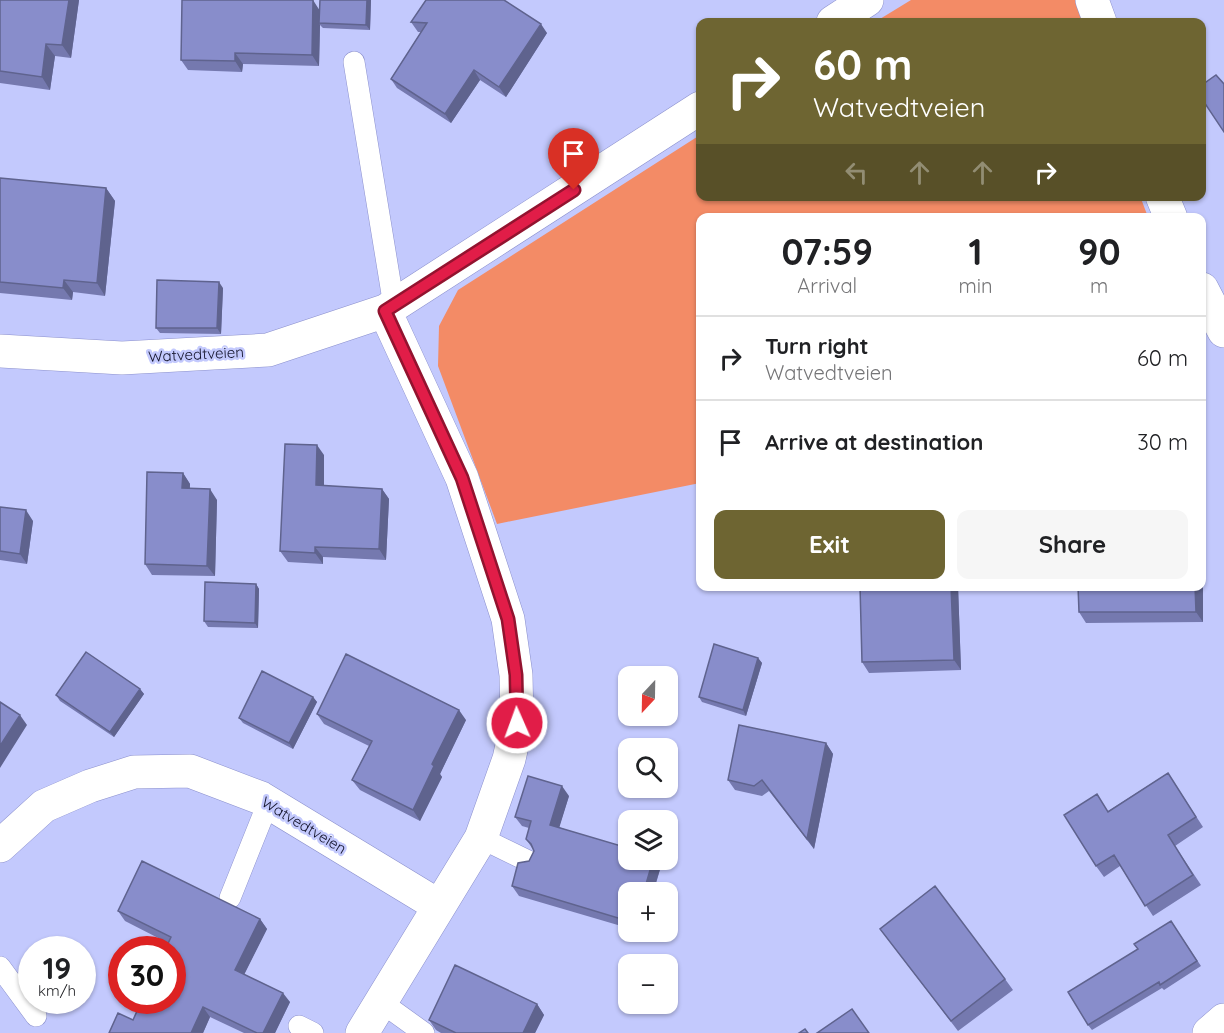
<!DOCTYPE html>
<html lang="en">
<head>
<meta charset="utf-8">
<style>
  :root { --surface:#fff; --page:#f6f6f6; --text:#202124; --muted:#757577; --line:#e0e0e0; --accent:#6e6532 }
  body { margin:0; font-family:Quicksand,sans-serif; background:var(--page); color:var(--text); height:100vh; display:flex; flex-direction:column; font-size:22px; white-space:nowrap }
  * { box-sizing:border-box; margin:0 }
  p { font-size:20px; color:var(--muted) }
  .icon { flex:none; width:33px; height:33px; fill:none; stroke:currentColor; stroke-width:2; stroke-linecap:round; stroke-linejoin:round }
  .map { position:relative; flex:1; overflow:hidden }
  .sheet { position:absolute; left:696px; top:213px; width:510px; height:378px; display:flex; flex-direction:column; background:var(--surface); border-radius:12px; box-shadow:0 2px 4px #0004 }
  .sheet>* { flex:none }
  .hud { position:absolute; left:696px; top:18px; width:510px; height:183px; border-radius:12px; box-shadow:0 2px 4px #0004; background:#6e6532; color:#fff; overflow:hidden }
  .needle { width:39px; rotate:202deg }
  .buttons { position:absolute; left:618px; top:666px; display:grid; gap:12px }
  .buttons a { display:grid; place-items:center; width:60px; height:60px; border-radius:12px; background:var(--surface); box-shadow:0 2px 4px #0004; font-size:30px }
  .speed { position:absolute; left:18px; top:936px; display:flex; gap:12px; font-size:30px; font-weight:700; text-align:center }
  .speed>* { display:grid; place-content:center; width:78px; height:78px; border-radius:50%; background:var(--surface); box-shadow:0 2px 4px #0004; line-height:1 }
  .speed small { font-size:15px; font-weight:400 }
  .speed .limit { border:9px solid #d22; background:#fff; color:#111 }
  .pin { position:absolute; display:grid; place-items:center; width:51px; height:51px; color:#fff; margin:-62px -26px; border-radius:50% 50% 50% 0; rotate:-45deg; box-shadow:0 0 6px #0007 }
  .pin .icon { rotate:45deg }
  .me { position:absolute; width:66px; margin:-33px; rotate:358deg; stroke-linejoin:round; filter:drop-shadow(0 0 4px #0008) }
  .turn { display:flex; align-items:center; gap:21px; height:126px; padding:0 18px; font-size:27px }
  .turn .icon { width:78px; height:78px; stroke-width:2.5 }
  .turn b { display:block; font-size:42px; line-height:51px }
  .lanes { display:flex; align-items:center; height:57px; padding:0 18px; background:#0003; justify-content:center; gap:30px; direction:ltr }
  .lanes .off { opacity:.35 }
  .eta { display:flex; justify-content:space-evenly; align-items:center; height:102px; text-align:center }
  .eta b { font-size:36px; font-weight:700; line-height:42px }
  .cta { display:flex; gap:12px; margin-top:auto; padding:12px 18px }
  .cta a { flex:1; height:69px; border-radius:12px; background:var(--accent); color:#fff; font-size:24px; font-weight:700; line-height:69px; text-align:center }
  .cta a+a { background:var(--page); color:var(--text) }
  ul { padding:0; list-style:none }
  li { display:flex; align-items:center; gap:18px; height:84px; padding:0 18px; border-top:2px solid var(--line) }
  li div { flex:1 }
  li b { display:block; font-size:22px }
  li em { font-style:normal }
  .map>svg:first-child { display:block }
  .green { fill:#f38b66 }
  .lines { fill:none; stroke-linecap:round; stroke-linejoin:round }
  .service-casing { stroke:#8b90cd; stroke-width:22 }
  .minor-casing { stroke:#8b90cd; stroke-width:34 }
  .service { stroke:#fff; stroke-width:21 }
  .minor { stroke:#fff; stroke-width:33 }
  .wall { fill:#7579af }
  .shaded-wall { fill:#5f638e }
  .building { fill:#888dcb; stroke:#5f638e; stroke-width:1.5 }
  .route-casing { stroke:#92132f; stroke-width:15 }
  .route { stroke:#e11d48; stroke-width:10 }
  .labels { text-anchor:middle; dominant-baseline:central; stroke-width:5; stroke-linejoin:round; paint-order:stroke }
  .street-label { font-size:15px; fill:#121229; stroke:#c3c9fd }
</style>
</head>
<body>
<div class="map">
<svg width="1224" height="1033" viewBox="0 0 1224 1033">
  <rect width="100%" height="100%" fill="#c3c9fd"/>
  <!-- green -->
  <path class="green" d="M911,0h166l7,22h-209z
    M700,135v61h440l8,21 -448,1v265l-203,41 -59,-158 1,-40 19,-36z"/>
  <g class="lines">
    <!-- service casing -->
    <g class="service-casing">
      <path id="service" d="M354,62l40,244
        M481,838l47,23
        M230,898l38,-95
        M0,967l36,49
        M381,1002l43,31
        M299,1026l14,7"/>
    </g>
    <!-- minor casing -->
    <g class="minor-casing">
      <path id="minor" d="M1092,0l8,22
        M833,22l34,-22
        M1162,196l9,22
        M1202,289l22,42
        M385,311l315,-203
        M0,351l122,7 146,-8 117,-39 77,167 46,141 8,56 1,48 -8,36 -28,79 -119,195
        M0,846l44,-40 46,-20 44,-14 56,-1 71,27 178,108
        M1209,1033l15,-13"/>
    </g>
    <!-- service -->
    <use href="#service" class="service"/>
    <!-- minor -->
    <use href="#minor" class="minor"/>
  </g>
  <!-- wall -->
  <path class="wall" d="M0,0h79l-8,58 -16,-2 -5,34 -50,-7z
    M320,0h51l-1,30 -47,-2 -3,-3 -1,41 -76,-2 -1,8 -54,-2 -7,-10 138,-51z
    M426,0l121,33 -41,64 -26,-17 -29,43 -54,-35 -6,-9 30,-47h-3l-7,-10z
    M0,178l106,10 9,13 -10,95 -32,-4 -1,8 -72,-7z
    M223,288l-2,46 -61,-1 -4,-5z
    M324,455v31l58,3 7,10 -3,61 -63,-3v7l-35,-2 -8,-11z
    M183,473l7,11v4l27,12 -2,76 -63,-1 -7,-11z
    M0,507l33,14 -6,43 -27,-4z
    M1203,560v62l-117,1 -7,-11z
    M256,584l3,5 -1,39 -50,-1 -4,-6z
    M958,586l3,84 -92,3 -7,-11z
    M758,658l4,5 -16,53 -44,-14 -3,-5z
    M140,689l4,5 -30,43 -54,-36 -4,-6z
    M313,697l4,5 -24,47 -50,-26 -4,-5z
    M317,714l149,6 -26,54 2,3 -22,44 -60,-31 -8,-10 17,-34 -45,-22z
    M826,743l7,11 -19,95 -45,-58 -7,5 -27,-6 -7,-10z
    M1168,773l35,54 -28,19 26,39 -48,31 -33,-50 -16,11 -8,-11 12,-55z
    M569,796l-10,31 102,39 -6,21 22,14 -12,38 -26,-7h29l-40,-40v36l-109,-32 -7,-10 17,-25 5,-10 -8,-12 3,-11 -7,-2 -7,-9z
    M118,911l142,8 7,10 -23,45 46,28 -15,31h-31l-34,-16 -7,16h-94l24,-13 35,-77 -43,-22z
    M1171,921l30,45 -37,24 -2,-2 -70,42 -4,-5 50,-76z
    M880,929l125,50 8,11 -55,41z
    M537,1004l7,11 -9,18h-94l-5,-3 -7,-10z"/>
  <!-- shaded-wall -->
  <path class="shaded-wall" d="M69,0h10l-8,58 -9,-13z
    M313,0l7,11 -1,12 1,2 -1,41 -7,-11z
    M367,0h4l-1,30 -4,-5z
    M541,24l6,9 -41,64 -7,-10z
    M46,44l9,12 -5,34 -8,-13z
    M235,53l8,11 -1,8 -7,-11z
    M474,70l6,10 -29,43 -6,-9z
    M106,188l9,13 -10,95 -8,-13z
    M64,280l9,12 -1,8 -9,-12z
    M219,282l4,6 -2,46 -4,-6z
    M317,445l7,10v41l-8,-11z
    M183,473l7,11 -1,14 -7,-10z
    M210,489l7,11 -2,76 -8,-10z
    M382,489l7,10 -3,61 -7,-11z
    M26,510l7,11 -6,43 -7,-10z
    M315,547l8,10v7l-8,-11z
    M1202,559l1,1v62l-7,-10 -1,-26h7z
    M256,584l3,5 -1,39 -3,-5z
    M951,586h7l3,84 -7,-10z
    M758,658l4,5 -16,53 -3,-6z
    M140,689l4,5 -30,43 -4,-5z
    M313,697l4,5 -24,47 -4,-6z
    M459,710l7,10 -26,54 2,3 -22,44 -7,-11 19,-46z
    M20,715l7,10 -27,43v-22z
    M826,743l7,11 -19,95 -7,-10z
    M562,786l7,10 -12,39 -7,-10z
    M653,860h4l4,6 -8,26 -7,-8z
    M670,891l7,10 -12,38 -5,-7h8v-33z
    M260,919l7,10 -25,50 -7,-9z
    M283,993l7,9 -15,31h-12z
    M537,1004l7,11 -9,18h-12z
    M203,1007l7,10 -7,16h-12z"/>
  <!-- building -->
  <path class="building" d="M0,0h69l-7,45 -16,-1 -4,33 -42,-6z
    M182,0h131l-1,55 -77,-2v8l-54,-1z
    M320,0h47l-1,25 -47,-2z
    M426,0h78l37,24 -42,63 -25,-17 -29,44 -54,-35 36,-56 -16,-1z
    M1216,75l8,9v48l-22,-33v-14z
    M0,178l106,10 -9,95 -33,-3 -1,8 -63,-6z
    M157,280l62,2 -2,46h-61z
    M285,444l32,1 -1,40 66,4 -3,60 -64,-2v6l-35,-2z
    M147,472l36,1 -1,15 28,1 -3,77 -62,-2z
    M0,507l26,3 -6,44 -20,-3z
    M205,582l51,2 -1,39 -51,-2z
    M860,586h91l3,74 -92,2z
    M1078,586h117l1,26h-117z
    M714,644l44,14 -15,52 -44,-13z
    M86,652l54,37 -30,43 -54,-37z
    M346,654l113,56 -27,54 2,2 -21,44 -61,-30 20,-39 -55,-27z
    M262,671l51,26 -24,46 -50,-25z
    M0,702l20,13 -20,31z
    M739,725l87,18 -19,96 -45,-59 -8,6 -26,-6z
    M1168,773l28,44 -28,18 25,40 -48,31 -31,-51 -18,11 -32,-51 33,-21 11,18z
    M528,776l34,10 -12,39 78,23v12h25l-7,24 24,7 -2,8v-7h-40v29l-116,-35 6,-23 11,-2 5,-10 -3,-7 -5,-5 5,-18 -16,-4z
    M142,861l118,58 -25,51 48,23 -20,40h-6l-54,-26 -12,26h-82l9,-20 15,7 9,-20h30v-50h-7l6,-13 -53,-26z
    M935,886l70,93 -54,42 -71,-92z
    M1171,921l26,40 -37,24 -1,-3 -71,43 -20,-33 70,-43 -4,-5z
    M455,965l82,39 -14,29h-67l-27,-13z
    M852,1009l17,24h-52z
    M805,1029l3,4h-9z"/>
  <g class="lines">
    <!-- route casing -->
    <g class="route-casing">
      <path id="route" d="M517,723l-1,-48 -8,-56 -46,-141 -77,-167 189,-121"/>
    </g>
    <!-- route -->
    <use href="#route" class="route"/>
  </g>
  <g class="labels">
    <!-- street labels -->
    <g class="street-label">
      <text transform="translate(196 354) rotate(-3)">Watvedtveien</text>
      <text transform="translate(304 825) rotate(31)">Watvedtveien</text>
    </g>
  </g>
</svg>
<div class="buttons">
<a><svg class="needle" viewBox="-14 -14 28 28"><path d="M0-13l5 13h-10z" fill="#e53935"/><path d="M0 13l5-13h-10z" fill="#757577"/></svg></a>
<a><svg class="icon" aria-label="search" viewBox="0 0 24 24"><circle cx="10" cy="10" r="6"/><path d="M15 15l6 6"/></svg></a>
<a><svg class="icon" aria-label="layers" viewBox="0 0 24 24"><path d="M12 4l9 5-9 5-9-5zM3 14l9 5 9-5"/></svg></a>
<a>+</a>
<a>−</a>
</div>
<div class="speed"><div>19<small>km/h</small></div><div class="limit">30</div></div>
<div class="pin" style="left:574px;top:190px;background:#d93025"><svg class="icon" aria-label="arrive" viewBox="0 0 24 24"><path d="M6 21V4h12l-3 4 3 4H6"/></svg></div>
<svg class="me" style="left:517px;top:723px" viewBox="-20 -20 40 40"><circle r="17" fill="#e11d48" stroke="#fff" stroke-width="3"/><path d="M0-11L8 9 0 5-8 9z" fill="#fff"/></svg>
<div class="hud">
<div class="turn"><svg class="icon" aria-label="right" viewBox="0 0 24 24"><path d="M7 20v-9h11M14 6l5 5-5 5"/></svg><div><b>60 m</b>Watvedtveien</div></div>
<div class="lanes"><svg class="icon off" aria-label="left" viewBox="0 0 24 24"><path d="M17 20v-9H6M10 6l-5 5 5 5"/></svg><svg class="icon off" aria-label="ahead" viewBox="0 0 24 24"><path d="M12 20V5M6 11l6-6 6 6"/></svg><svg class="icon off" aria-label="ahead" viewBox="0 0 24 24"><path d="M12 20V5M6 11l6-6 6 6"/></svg><svg class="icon" aria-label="right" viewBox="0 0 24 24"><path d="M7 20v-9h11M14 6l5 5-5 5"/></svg></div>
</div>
<section class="sheet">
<div class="eta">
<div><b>07:59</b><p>Arrival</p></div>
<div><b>1</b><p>min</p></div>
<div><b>90</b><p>m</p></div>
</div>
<ul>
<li><svg class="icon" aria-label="right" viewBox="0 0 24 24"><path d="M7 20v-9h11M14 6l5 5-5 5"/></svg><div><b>Turn right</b><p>Watvedtveien</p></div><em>60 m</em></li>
<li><svg class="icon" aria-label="arrive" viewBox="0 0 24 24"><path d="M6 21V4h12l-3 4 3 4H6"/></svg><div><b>Arrive at destination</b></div><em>30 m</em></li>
</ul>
<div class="cta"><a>Exit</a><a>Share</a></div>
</section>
</div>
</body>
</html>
